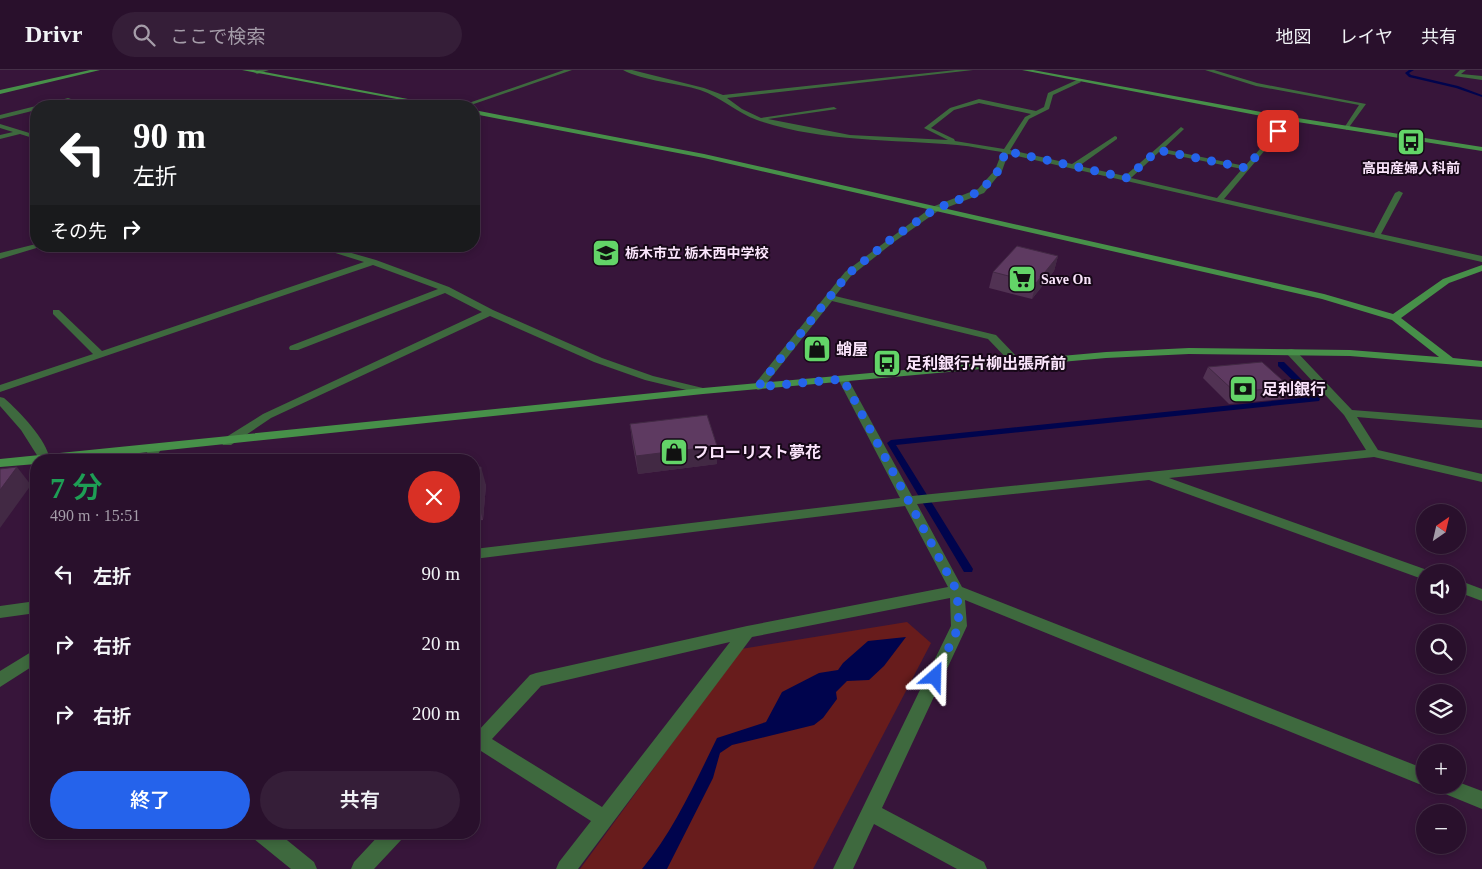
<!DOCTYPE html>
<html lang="ja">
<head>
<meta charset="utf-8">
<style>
  :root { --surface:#29102c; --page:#351e38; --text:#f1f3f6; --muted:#a59da9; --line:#453048; --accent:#2563eb }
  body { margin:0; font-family:"Times New Roman","Noto Sans JP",serif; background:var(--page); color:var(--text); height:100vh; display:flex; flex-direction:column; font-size:19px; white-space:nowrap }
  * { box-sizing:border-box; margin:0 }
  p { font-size:16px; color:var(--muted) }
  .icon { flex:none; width:28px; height:28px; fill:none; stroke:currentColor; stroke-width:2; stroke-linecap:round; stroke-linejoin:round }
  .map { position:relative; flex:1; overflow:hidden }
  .drawer { position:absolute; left:30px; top:384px; width:450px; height:385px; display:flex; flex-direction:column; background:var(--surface); border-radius:20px; box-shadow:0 2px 8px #0003,0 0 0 1px var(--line) }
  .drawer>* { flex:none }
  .top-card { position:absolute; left:30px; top:30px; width:450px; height:152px; border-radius:20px; box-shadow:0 2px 8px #0003,0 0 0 1px var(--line); background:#202124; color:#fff; overflow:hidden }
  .needle { width:32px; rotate:34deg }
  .fabs { position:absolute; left:1416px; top:434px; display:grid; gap:10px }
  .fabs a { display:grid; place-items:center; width:50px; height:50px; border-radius:50%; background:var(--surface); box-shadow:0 2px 8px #0003,0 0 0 1px var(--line); font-size:25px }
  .pin { position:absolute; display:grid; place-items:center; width:42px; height:42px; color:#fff; margin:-21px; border-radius:10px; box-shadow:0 2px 8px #0006 }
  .me { position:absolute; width:55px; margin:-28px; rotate:25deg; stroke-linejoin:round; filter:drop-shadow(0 0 4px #0008) }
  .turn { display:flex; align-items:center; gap:18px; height:105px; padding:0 20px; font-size:22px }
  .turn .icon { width:65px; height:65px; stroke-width:2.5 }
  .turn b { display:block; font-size:35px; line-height:42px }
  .then { display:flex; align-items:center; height:48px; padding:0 20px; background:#0003; gap:10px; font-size:19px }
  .round { display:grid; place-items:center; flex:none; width:52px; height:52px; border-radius:26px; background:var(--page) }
  .headline { display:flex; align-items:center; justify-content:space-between; height:85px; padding:0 20px }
  h1 { font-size:30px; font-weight:600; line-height:38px; color:#1e9e55 }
  .cta { display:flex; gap:10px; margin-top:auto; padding:10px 20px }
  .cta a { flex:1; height:58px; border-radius:30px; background:var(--accent); color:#fff; font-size:20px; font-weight:600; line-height:58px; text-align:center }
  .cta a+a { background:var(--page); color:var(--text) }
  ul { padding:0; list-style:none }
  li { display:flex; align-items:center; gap:15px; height:70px; padding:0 20px }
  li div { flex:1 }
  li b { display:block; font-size:19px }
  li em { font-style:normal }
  header { display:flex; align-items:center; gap:30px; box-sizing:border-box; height:70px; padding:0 25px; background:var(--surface); border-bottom:1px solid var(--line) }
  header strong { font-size:24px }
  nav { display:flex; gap:28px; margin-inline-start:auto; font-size:18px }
  .search { width:350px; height:45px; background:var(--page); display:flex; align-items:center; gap:12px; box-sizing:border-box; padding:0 18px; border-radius:28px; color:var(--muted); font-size:19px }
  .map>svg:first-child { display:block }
  .green { fill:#681c1c }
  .water { fill:#00044d }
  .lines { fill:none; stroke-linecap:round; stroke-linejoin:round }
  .stream { fill:#00044d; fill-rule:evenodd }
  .street { fill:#3e693e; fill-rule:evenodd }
  .secondary { fill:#479049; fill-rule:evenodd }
  .wall { fill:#513253 }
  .shaded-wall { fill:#422944 }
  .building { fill:#5e3a61; stroke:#422944 }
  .route { stroke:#2563eb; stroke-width:9; stroke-dasharray:0 16.2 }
  .labels { text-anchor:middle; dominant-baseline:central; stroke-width:4; stroke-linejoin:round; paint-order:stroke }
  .far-poi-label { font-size:14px; font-weight:bold; fill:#fbe5fc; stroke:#170818; text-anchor:start }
  .poi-label { font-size:16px; font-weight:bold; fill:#fbe5fc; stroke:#170818; text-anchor:start }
</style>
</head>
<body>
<header>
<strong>Drivr</strong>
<div class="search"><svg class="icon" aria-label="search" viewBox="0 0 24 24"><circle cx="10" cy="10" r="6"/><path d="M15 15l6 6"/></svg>ここで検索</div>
<nav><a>地図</a><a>レイヤ</a><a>共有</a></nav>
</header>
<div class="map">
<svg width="1482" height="799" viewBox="0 0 1482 799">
  <rect width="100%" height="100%" fill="#37153a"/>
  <!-- green -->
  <path class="green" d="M907,552l24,21 -118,226h-233l161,-220z"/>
  <!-- water -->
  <path class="water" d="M906,567l-22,29 -15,14 -22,1 -11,11 1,7 -14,19 -9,7 -82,20 -12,8 -7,25 -46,91h-25c32,-39 53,-86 75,-131l49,-16 16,-30 37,-19 19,-3 5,-7 25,-22z"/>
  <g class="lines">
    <!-- stream -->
    <path class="stream" d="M1409,0h5l-5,3 2,2 47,11 24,9v2l-26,-9 -47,-11 -4,-4z
      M1278,292h6l35,35 1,2 -1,2 -423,44 77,124 -1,3h-8l-77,-129 4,-3 419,-43 -32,-31z"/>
    <!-- street -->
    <path class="street" d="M259,0h10l-12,4 -3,-2z
      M564,0h8l-104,36h-8z
      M623,0h9l72,18 19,7 233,-25h17l-246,28 15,11 19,9 73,-11 3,2 -69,10 82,16 98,5 -24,-12 26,-20 29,-9 57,12 8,-4 4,-14 31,-14 2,3 -28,13 -4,14 -20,10 -19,31 62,14 43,-28 2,1v2l-38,27 46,10 56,-49 3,2 -1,1 -20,19 82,17 44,-50 2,3 -67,80 150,34 21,-40 4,-2 4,2 -22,41 101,22v6l-474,-108 -6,17 -18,22 -46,18 -44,31 -43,34 -16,20 161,39 24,25 1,2 -1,2h-8l-24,-25 -156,-38 -70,88 -4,1 -5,-3 1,-2 91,-113 87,-65 46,-18 17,-19 7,-18c-15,-2 -30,-6 -45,-7 -66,-6 -136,-3 -200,-25 -20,-7 -36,-23 -57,-30 -22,-7 -57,-9 -77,-20zM979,33l52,11 -6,3 -21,32 -49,-8 -1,-2 -23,-11 23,-18zM1159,82l83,17 -25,29 -86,-20z
      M1205,0h9l43,13 109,21 -19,26 -3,-2 15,-23 -103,-19z
      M1460,0h6l-5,4 21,2v4l-28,-4z
      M68,28l24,8c-9,1 -16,-4 -24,-4 -9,-1 -18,5 -28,4z
      M215,31l2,3 -18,2 1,-1z
      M36,36v4l-36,9v-4z
      M0,54l36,11v4l-16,-5 -20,5v-4l13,-3 -13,-4z
      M36,174v2h7l-43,13v-6z
      M313,176h14l49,14 73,27 44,23 109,48 51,18 54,13 2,2 -6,3 -58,-14 -51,-18 -104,-46 -219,102 -40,27h-8l-2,-3 2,-3 40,-25 219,-102 -37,-19 -147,57h-8l-1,-2 1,-2 148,-57 -65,-24 -373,127v-7l93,-31 -40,-40v-4h6l43,41 262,-89z
      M1291,279l4,1 57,60 130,10v8l-125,-11 21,33 104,24v8l-108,-25 -205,21 261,93 -5,1v8l-276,-100 -232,24 45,83 463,182v16h4l-4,1 -6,-2 -454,-184 2,26 -85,182 102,54 3,7h-30l-83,-45 -21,45h-20l118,-243 -1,-28 -198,39 -174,232h-22l3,-7 32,-41 -110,-70 -7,4v-26l4,2 52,-56 6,-2 211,-47 201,-39 -43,-81 -431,53v-10l426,-51 -62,-119 5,-3 5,3 64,117 454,-46 -22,-35 -57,-61 -1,-2 1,-2zM730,572l-128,165 -110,-68 49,-53z
      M0,327l4,1c16,14 43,42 46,62h-10l-19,-30 -21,-24z
      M156,374l6,4 -8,12h-12l10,-15z
      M1458,510l24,9v12l-24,-9z
      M36,531v12l-36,5v-12z
      M36,579v15l-36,23v-16z
      M1458,712l24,9v18l-44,-18 -3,-6h23z
      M252,762h25l37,30 3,7h-26l-37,-30z
      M382,762h22l-2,7 -28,30h-23l3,-7z"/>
    <!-- secondary -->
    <path class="secondary" d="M90,0h10l-100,24v-4z
      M242,0h12l191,36h-11z
      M1022,0h11l239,44 210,33v4l-210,-33z
      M474,40l230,44 620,140 69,20 50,-35 39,-14v6l-33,12 -48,35 52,40 29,3v6l-132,-11 -161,-2 -83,4 -403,36 -630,66h-37v4l-36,3v-8l703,-71 403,-36 83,-4 161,2 89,7 -47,-37 -70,-21 -618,-141 -230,-44z"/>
  </g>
  <!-- wall -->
  <path class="wall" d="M1058,186l-4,15 -22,28 -43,-11 4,-16z
    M1208,297l82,20 -6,12 -55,5 -26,-26z
    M630,354l87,22v18l-79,10 -6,-33z
    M474,398l12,17 -3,35 -9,1z"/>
  <!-- shaded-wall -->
  <path class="shaded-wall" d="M1058,186l-4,15 -22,28 4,-16z
    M717,376v18l-79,10 -2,-18z
    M17,397l14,18 -31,43v-38z
    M481,397l5,18 -3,35 -5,-18z"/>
  <!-- building -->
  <path class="building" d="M1017,176l41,10 -22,27 -43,-11z
    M1262,292l28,25 -55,5 -27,-25z
    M707,345l10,31 -81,10 -6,-32z
    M17,397l-17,23v-21z
    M481,397l-3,35 -4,1v-35z"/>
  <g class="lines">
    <!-- route -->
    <path class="route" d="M935,607l24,-51 -2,-35 -114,-212 -85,8 90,-113 42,-34 45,-31 46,-18 17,-20 8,-20 121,27 31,-28 88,18 32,-37"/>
  </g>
  <!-- icons -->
  <defs>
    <g id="bus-square" transform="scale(1.4375)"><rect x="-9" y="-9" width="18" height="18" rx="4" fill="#63d468" stroke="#170818"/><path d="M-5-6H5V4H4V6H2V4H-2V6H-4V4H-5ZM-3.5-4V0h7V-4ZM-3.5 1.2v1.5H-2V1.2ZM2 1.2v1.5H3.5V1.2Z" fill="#111"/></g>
    <g id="school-square" transform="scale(1.4375)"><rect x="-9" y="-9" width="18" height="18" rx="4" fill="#63d468" stroke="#170818"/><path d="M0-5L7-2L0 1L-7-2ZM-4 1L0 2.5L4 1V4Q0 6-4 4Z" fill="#111"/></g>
    <g id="supermarket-square" transform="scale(1.4375)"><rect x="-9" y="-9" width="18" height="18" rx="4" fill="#63d468" stroke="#170818"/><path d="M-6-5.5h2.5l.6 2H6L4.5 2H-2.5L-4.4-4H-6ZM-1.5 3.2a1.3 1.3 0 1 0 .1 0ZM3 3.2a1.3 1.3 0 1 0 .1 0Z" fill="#111"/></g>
    <g id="shop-square" transform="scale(1.4375)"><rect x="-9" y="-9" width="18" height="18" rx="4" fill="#63d468" stroke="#170818"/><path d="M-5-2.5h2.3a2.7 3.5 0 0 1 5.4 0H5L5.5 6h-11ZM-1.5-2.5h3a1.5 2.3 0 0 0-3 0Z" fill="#111"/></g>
    <g id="bank-square" transform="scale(1.4375)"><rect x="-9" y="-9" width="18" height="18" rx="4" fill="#63d468" stroke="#170818"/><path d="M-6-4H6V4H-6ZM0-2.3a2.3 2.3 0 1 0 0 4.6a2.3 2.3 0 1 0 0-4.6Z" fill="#111"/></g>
  </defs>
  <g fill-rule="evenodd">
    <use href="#bus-square" x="1411" y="72"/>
    <use href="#school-square" x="606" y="183"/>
    <use href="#supermarket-square" x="1022" y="209"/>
    <use href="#shop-square" x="817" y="279"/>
    <use href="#bus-square" x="887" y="293"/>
    <use href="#bank-square" x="1243" y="319"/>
    <use href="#shop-square" x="674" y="382"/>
  </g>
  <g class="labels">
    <!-- far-poi labels -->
    <g class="far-poi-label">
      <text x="1411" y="98" text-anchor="middle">高田産婦人科前</text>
      <text x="625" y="183">栃木市立 栃木西中学校</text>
      <text x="1041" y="209">Save On</text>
    </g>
    <!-- poi labels -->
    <g class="poi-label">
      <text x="836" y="279">蛸屋</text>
      <text x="906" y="293">足利銀行片柳出張所前</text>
      <text x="1262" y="319">足利銀行</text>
      <text x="693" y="382">フローリスト夢花</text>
    </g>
  </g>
</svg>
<div class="fabs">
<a><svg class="needle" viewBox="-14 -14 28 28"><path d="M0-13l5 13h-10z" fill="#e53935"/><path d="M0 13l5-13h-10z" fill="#a59da9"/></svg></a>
<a><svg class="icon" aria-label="sound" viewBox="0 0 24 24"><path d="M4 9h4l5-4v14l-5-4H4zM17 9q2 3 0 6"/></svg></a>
<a><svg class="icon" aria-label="search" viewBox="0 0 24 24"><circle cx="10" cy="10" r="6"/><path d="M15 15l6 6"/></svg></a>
<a><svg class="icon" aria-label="layers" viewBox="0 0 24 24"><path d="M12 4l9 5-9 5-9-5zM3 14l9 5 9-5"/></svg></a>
<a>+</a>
<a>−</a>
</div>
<div class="pin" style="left:1278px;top:61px;background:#d93025"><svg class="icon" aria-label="arrive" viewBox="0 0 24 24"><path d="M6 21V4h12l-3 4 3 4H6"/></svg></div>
<svg class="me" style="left:935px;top:607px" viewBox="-20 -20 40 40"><path d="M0-17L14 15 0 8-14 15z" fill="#2563eb" stroke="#fff" stroke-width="4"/></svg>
<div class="top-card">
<div class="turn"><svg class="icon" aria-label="left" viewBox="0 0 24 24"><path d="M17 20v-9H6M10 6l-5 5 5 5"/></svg><div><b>90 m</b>左折</div></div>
<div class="then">その先<svg class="icon" aria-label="right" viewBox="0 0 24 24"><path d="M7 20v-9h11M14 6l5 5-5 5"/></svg></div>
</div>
<section class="drawer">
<div class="headline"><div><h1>7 分</h1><p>490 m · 15:51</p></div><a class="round" style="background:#d93025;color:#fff"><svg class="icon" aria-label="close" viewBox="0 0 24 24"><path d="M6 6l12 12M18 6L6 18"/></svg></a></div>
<ul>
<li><svg class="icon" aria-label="left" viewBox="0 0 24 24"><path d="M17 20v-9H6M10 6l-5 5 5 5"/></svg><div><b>左折</b></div><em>90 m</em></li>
<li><svg class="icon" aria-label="right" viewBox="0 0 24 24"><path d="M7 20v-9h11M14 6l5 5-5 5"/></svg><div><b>右折</b></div><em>20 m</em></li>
<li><svg class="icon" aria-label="right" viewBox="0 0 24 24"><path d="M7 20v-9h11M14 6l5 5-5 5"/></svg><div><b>右折</b></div><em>200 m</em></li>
</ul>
<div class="cta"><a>終了</a><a>共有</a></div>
</section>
</div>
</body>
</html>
